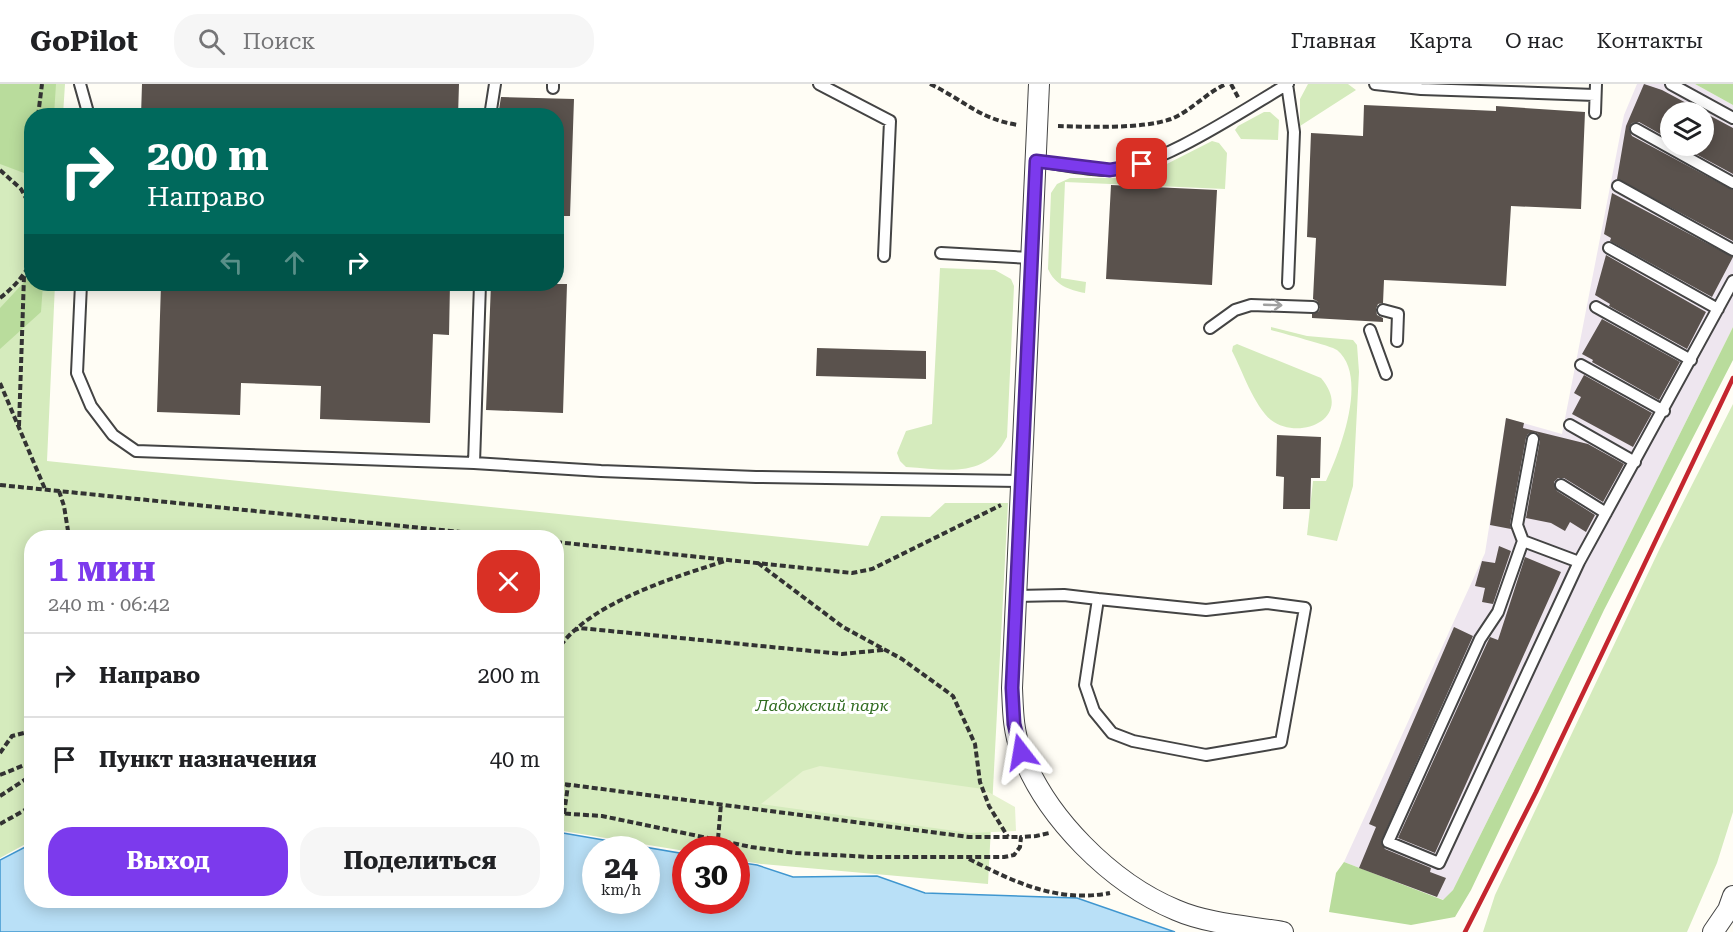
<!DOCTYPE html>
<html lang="ru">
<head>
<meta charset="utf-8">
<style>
  :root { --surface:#fff; --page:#f6f6f6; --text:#202124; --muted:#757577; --line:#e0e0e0; --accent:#7c3aed }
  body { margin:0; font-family:"Roboto Serif",serif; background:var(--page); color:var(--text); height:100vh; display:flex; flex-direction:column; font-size:22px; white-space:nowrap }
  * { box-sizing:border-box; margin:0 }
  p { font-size:20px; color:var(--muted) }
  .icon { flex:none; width:33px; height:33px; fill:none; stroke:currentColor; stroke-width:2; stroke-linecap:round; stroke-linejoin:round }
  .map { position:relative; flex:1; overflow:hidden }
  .panel { position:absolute; left:24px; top:446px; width:540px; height:378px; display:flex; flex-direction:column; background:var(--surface); border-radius:24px; box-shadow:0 3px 15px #0003 }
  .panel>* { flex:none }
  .top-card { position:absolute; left:24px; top:24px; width:540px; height:183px; border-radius:24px; box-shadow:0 3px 15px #0003; background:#00695c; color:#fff; overflow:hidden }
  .controls { position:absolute; left:1660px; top:18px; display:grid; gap:12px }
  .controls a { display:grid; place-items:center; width:54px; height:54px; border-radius:50%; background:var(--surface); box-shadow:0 3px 15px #0003; font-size:30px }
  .speed { position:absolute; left:582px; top:752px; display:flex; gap:12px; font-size:30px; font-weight:700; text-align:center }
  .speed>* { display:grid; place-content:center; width:78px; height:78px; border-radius:50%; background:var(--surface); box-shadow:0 3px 15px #0003; line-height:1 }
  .speed small { font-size:15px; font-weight:400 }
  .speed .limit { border:9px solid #d22; background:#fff; color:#111 }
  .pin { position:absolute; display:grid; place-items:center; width:51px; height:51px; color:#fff; margin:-26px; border-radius:12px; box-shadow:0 3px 9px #0006 }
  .me { position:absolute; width:66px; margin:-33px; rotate:346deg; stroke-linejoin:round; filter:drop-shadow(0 0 4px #0008) }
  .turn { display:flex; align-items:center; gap:21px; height:126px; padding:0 24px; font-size:27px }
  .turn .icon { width:78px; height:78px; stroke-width:2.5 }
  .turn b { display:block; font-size:42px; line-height:51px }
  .lanes { display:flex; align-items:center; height:57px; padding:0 24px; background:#0003; justify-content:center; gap:30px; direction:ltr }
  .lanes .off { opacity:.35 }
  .round { display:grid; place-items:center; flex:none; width:63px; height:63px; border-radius:24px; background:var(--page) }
  .summary { display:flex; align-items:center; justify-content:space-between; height:102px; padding:0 24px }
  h1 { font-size:36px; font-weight:700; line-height:45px; color:var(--accent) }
  .action { display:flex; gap:12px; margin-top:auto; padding:12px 24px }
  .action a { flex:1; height:69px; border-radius:24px; background:var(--accent); color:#fff; font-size:24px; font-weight:700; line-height:69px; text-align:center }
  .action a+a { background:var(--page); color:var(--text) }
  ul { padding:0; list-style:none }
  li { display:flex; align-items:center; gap:18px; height:84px; padding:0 24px; border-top:2px solid var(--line) }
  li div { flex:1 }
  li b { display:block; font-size:22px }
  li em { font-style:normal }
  header { display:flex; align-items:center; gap:36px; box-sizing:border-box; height:84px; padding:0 30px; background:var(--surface); border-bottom:2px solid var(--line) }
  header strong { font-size:28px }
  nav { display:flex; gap:33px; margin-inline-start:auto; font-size:21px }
  .search { width:420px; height:54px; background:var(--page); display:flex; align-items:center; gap:15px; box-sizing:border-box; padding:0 21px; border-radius:24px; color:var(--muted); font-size:22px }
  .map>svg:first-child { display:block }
  .industrial { fill:#eee6ef; fill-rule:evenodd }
  .green { fill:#d5ebbd }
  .forest { fill:#b9dc9c }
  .pitch { fill:#e6f2cf }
  .water { fill:#b9e0f7; stroke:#3f96cf; stroke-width:1.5; fill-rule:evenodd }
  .building { fill:#5a524d }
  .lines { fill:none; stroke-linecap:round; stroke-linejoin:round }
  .lane-casing { stroke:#444; stroke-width:14 }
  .street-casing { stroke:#444; stroke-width:22 }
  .path { stroke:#333; stroke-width:4; stroke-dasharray:6 3; stroke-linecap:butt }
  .lane { stroke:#fff; stroke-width:10 }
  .street { stroke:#fff; stroke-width:20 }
  .rail { stroke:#c4262e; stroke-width:4.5 }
  .oneway { stroke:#a0a0a0 }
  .route-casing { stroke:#51269a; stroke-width:15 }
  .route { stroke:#7c3aed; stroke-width:10 }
  .labels { text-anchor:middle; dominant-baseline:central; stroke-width:6; stroke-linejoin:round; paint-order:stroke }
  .park-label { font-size:16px; font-style:italic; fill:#2f6b1f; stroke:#fff }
</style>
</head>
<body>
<header>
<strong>GoPilot</strong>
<div class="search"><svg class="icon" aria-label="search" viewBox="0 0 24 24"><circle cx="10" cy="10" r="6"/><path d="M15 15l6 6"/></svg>Поиск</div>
<nav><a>Главная</a><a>Карта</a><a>О нас</a><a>Контакты</a></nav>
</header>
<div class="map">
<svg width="1733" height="848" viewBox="0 0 1733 848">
  <rect width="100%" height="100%" fill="#fffdf5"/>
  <!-- industrial -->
  <path class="industrial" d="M1637,0h58l38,21v222l-280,563 -9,10 -100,-38 141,-309 21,-135 56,16 62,-319zM1671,28h33v34h-33z"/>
  <!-- green -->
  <path class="green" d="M0,0h65l-2,31 -31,1v168h23l-8,177 821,85 13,-30 49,1 15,-14h63l-20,381 -227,-20 -24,-4 -1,-11h-50l-1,2 -128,-21 -1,-293h-524l-1,304 -31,17z
    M1308,0h40l8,6 -56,36v-27z
    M1264,28h6l9,8 -1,20 -37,-1 -6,-9 3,-4z
    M1212,57l7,2 8,10 -2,36 -160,-7 -4,96 25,4 -1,11c-16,-3 -30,-8 -37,-24l3,-76 6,-9 13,-6h46l35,-6z
    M940,184l55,2 16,9 3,7 -7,151c-22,43 -61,32 -101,30l-6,-6 -3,-8 9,-22 26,-7z
    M1271,243l36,9 46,4 4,5 2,27 -6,114 -16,55 -30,-6 6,-54h13c14,-30 43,-105 11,-131 -5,-4 -56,-17 -66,-20z
    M1237,260l84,34c34,40 -21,64 -50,42 -17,-14 -29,-50 -39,-69l1,-5z
    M1733,320v408l-16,51 -30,69h-204l12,-37 165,-347z"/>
  <!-- forest -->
  <path class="forest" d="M0,0h56l-2,31 -22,1 -1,97 -7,-40 -24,-9z
    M1695,0h38v21z
    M31,161l1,39h11l-2,28 -41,37v-41l26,-28z
    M1733,243v33l-129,250 -133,280 -16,27 -44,8 -82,-13 7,-39 8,-11 99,38 10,-10z"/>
  <!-- pitch -->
  <path class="pitch" d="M820,682l163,23 32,18 1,24 -46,2 -209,-29 42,-33z"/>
  <!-- water -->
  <path class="water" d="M557,748l128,22 1,46h50l1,-38 20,3 36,12 84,-1 48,17 152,5 98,34h-1175v-72l31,-16 1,56h524zM596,765h50v51h-50z"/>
  <!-- building -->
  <path class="building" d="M142,0h317l-1,32h-317z
    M1644,0l18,6 71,38v46l-52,-28h23v-34h-33v28l-32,-18 -7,1 -3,6 3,7 101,54v51l-116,-62 9,-53z
    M501,13l73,2 -4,117h-14v-100h-58z
    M1364,21l132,6v-5l89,6 -4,97 -70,-3 -5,80 -122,-6 -1,23 -5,1 -2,5 1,6 6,3v4l-71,-4v-4l7,-3 1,-4 -3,-6 -4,-2 3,-61 -9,-1 4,-104 52,3z
    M1111,101l106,5 -5,95 -106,-6z
    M1612,109l121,64 -21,40 -102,-56 1,-3 -7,-4z
    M1606,171l100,57 -19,37 -78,-43 1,-2 -15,-9z
    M161,200h289l-1,51 -16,-1 -3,89 -110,-4 1,-33 -80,-3 -1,32 -83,-3z
    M491,200h76l-4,129 -77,-3z
    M1602,235l78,43 -21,38 -67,-38 1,-2 -11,-6z
    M817,264l109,3v28l-110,-3z
    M1584,291l68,38 -19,34 -61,-33 9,-17 -7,-4z
    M1506,334l18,5 -1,5 65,16 36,20 -21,38 -39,-24h-6l-4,4 3,9 38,24 -9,17 -16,-10 -5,9 -14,-8 -25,-5 14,-78 -2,-6 -4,-2 -6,2 -2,4 -16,86 1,5 -21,-4z
    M1277,351l44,2 -1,41h-9l-1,31h-27l1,-32 -8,-1z
    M1499,462l12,5 -18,53 -11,-2 3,-14 -10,-2 7,-25 13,2z
    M1525,473l36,15 -126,281 -37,-15 89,-195 3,-6 8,3z
    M1454,543l19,9 -92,206 4,7 46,19 -1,4 16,6 -9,19 -78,-29 17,-41 -7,-3z"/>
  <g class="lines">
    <!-- lane casing -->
    <g class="lane-casing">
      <path id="lane" d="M80,0l9,32
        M819,0l71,37 -6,135
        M1287,0l7,48 -6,151
        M1375,0l46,5 174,6
        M1671,0l62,34
        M553,4v-4
        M1595,29l1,-29
        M490,32l5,-32
        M1636,45l97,54
        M1036,77c24,3 49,9 73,9 48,-1 136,-61 179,-86
        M1618,102l115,64
        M1609,164l109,61
        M941,169l90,5
        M81,200l-4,89 14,33 22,29 23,16 338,12 127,8 155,6 264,4
        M1596,223l95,53
        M1383,226l15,4 -1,27
        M1210,244l25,-18 16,-5 62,2
        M1370,246l16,44
        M1581,281l83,46
        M1570,341l65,37
        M1533,355l-16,86 6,16 -25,71 -18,27 -92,203 51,21 140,-301 154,-281
        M474,379l6,-179
        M1561,401l45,28
        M1523,457l56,21
        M1015,512l49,-1 34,4 -13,86 9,26 18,22 21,8 73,14 75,-13 24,-134 -38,-5 -61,7 -108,-11"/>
    </g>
    <!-- street casing -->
    <g class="street-casing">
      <path id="street" d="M1039,0l-27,604c1,22 1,43 9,63 24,66 90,132 155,159 32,14 72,16 107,22
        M1713,848l15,-22 5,-14"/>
    </g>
    <!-- path -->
    <path class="path" d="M930,0c34,16 49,35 88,41
      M1231,0l8,15
      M38,32l4,-32
      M1058,42c30,1 85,3 113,-7 20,-8 35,-26 55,-35
      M0,86l21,19 11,20
      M29,117l3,-22
      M0,214c14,-11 23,-21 32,-37
      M0,299l45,106
      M19,342l5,-150
      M0,401l510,52
      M59,407l5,15 5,31
      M556,458l296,31 20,-4 129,-64
      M758,479l85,64 59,32 51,37 22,48 5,38 9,24 19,31
      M573,547l7,-3 262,26 41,-4
      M556,569c26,-48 119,-76 169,-92
      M0,669l12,-17 20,-5
      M0,691l32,-13
      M556,699l413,54h52
      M0,712l32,-21
      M556,729l46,3 149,31 45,6 75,4h133l10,-2 6,-8 1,-10 15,-1 13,-3
      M564,730l4,-29
      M0,740l32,-18
      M718,755l3,-35
      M969,775c45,23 88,44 141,34"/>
    <!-- lane -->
    <use href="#lane" class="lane"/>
    <!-- street -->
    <use href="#street" class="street"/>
    <!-- rail -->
    <path class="rail" d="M1465,848l71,-140 197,-414"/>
  </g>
  <!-- one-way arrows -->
  <defs><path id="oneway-shaft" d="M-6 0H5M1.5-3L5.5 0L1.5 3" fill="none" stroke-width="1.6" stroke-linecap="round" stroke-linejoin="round" transform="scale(1.5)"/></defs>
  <use class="oneway" href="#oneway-shaft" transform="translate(1273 221) rotate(2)"/>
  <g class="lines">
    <!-- route casing -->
    <g class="route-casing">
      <path id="route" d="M1021,668l-7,-28 -2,-36 24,-527 74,9 32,-6"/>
    </g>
    <!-- route -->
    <use href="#route" class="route"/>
  </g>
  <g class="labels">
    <!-- park labels -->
    <g class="park-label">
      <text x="822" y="621">Ладожский парк</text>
    </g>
  </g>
</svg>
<div class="controls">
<a><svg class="icon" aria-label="layers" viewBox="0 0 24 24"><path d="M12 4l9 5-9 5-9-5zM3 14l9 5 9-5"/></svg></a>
</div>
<div class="speed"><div>24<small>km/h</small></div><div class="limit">30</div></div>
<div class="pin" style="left:1142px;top:80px;background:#d93025"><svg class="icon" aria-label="arrive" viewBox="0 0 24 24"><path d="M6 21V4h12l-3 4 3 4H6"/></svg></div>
<svg class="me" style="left:1021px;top:668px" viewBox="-20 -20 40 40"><path d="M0-17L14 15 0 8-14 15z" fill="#7c3aed" stroke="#fff" stroke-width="4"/></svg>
<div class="top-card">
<div class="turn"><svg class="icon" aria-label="right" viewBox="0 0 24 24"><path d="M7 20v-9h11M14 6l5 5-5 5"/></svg><div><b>200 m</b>Направо</div></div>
<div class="lanes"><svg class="icon off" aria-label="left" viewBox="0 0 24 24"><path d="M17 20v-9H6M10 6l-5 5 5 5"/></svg><svg class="icon off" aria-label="ahead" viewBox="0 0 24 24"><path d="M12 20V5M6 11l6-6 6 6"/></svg><svg class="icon" aria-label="right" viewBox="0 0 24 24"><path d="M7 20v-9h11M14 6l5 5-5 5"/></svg></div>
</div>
<section class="panel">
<div class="summary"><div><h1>1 мин</h1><p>240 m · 06:42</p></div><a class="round" style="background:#d93025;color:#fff"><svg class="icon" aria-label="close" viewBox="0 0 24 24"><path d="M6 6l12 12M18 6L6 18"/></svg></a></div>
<ul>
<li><svg class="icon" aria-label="right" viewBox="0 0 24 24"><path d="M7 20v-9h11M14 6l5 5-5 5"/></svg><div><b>Направо</b></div><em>200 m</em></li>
<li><svg class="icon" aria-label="arrive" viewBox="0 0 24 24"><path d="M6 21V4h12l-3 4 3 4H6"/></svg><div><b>Пункт назначения</b></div><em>40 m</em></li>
</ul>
<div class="action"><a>Выход</a><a>Поделиться</a></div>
</section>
</div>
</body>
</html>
